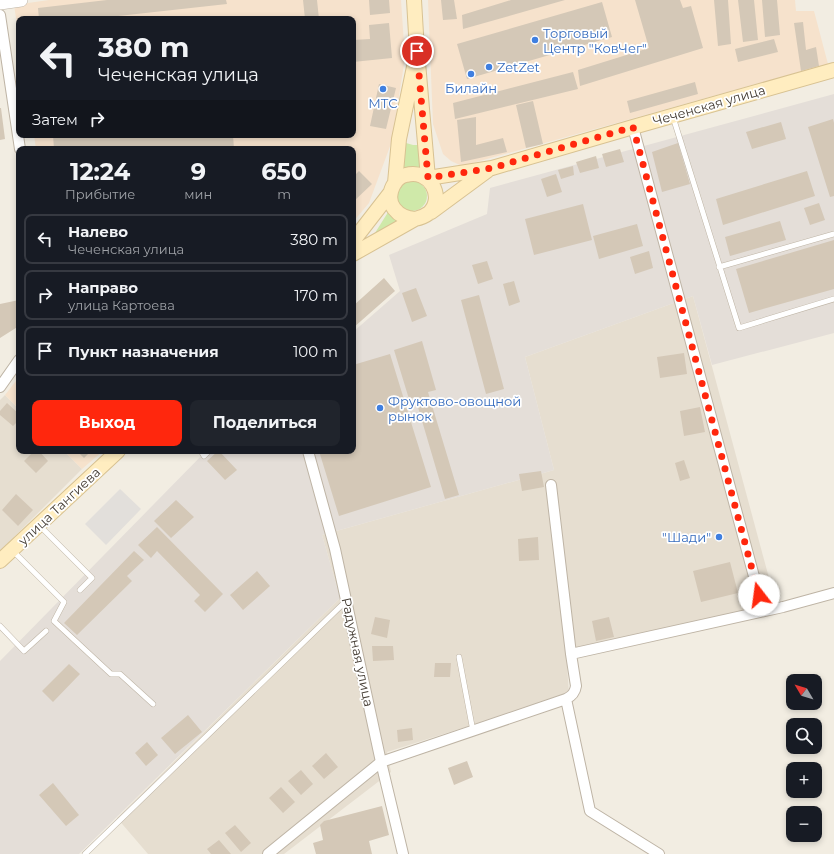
<!DOCTYPE html>
<html lang="ru">
<head>
<meta charset="utf-8">
<style>
  :root { --surface:#171b24; --page:#20242c; --text:#f1f3f6; --muted:#9ea1a6; --line:#363941; --accent:#ff270d }
  body { margin:0; font-family:Montserrat,sans-serif; background:var(--page); color:var(--text); height:100vh; display:flex; flex-direction:column; font-size:15px; white-space:nowrap }
  * { box-sizing:border-box; margin:0 }
  p { font-size:13px; color:var(--muted) }
  .icon { flex:none; width:22px; height:22px; fill:none; stroke:currentColor; stroke-width:2; stroke-linecap:round; stroke-linejoin:round }
  .map { position:relative; flex:1; overflow:hidden }
  .drawer { position:absolute; left:16px; top:146px; width:340px; height:308px; display:flex; flex-direction:column; background:var(--surface); border-radius:8px; box-shadow:0 2px 6px #0003 }
  .drawer>* { flex:none }
  .guide { position:absolute; left:16px; top:16px; width:340px; height:122px; border-radius:8px; box-shadow:0 2px 6px #0003; background:#171b24; color:var(--text); overflow:hidden }
  .needle { width:26px; rotate:308deg }
  .fabs { position:absolute; left:786px; top:674px; display:grid; gap:8px }
  .fabs a { display:grid; place-items:center; width:36px; height:36px; border-radius:8px; background:var(--surface); box-shadow:0 2px 6px #0003; font-size:20px }
  .pin { position:absolute; display:grid; place-items:center; width:34px; height:34px; color:#fff; margin:-17px; border:2px solid #fff; border-radius:50%; box-shadow:0 1px 4px #0007 }
  .me { position:absolute; width:44px; margin:-22px; rotate:345deg; stroke-linejoin:round; filter:drop-shadow(0 0 3px #0008) }
  .turn { display:flex; align-items:center; gap:14px; height:84px; padding:0 16px; font-size:18px }
  .turn .icon { width:52px; height:52px; stroke-width:2.5 }
  .turn b { display:block; font-size:28px; line-height:34px }
  .then { display:flex; align-items:center; height:38px; padding:0 16px; background:#0003; gap:8px; font-size:15px }
  .eta { display:flex; justify-content:space-evenly; align-items:center; height:68px; text-align:center }
  .eta b { font-size:24px; font-weight:700; line-height:28px }
  .action { display:flex; gap:8px; margin-top:auto; padding:8px 16px }
  .action a { flex:1; height:46px; border-radius:8px; background:var(--accent); color:#fff; font-size:16px; font-weight:700; line-height:46px; text-align:center }
  .action a+a { background:var(--page); color:var(--text) }
  ul { padding:0; list-style:none }
  li { display:flex; align-items:center; gap:12px; height:50px; margin:0 8px 6px; padding:0 8px; border:2px solid var(--line); border-radius:8px }
  li div { flex:1 }
  li b { display:block; font-size:15px }
  li em { font-style:normal }
  .map>svg:first-child { display:block }
  .residential { fill:#e6ded0 }
  .commercial { fill:#f6e2cc }
  .industrial { fill:#e4ded8 }
  .green { fill:#cfe9a9 }
  .parking { fill:#e2dfdb }
  .building { fill:#d4c8b7 }
  .lines { fill:none; stroke-linecap:round; stroke-linejoin:round }
  .service-casing { stroke:#beb4a5; stroke-width:6 }
  .minor-casing { stroke:#beb4a5; stroke-width:12 }
  .tertiary-casing { stroke:#beb4a5; stroke-width:14 }
  .secondary-casing { stroke:#d8c292; stroke-width:16 }
  .service { stroke:#fff; stroke-width:5 }
  .minor { stroke:#fff; stroke-width:10 }
  .tertiary { stroke:#fff; stroke-width:13 }
  .secondary { stroke:#ffedc0; stroke-width:14 }
  .route { stroke:#ff270d; stroke-width:7; stroke-dasharray:0 12.6 }
  .shop-dot { fill:#3f7fe0; stroke:#fff; stroke-width:1.5 }
  .labels { text-anchor:middle; dominant-baseline:central; stroke-width:3.5; stroke-linejoin:round; paint-order:stroke }
  .shop-label { font-size:13px; fill:#366cbe; stroke:#fff; text-anchor:start }
  .street-label { font-size:13px; fill:#443c33; stroke:#fff }
</style>
</head>
<body>
<div class="map">
<svg width="834" height="854" viewBox="0 0 834 854">
  <rect width="100%" height="100%" fill="#f2ede2"/>
  <!-- residential -->
  <path class="residential" d="M693,296l83,308 -210,48 3,42 -182,58 4,20 -107,82h-136l-31,-36 223,-220 -18,-63 232,-65 -29,-113z
    M5,395l14,14v42h45l18,18 -82,82v-151z"/>
  <!-- commercial -->
  <path class="commercial" d="M49,0h352l3,44v20l-12,77 -23,62 -16,19v-73h-317l-2,-14h319v-116h-334v19l-5,-33z
    M428,0h367l1,11h18l14,53 -366,102 -11,-5 -8,-7 -10,-30z
    M19,377v32l-14,-14z
    M64,451h39l-21,18z"/>
  <!-- industrial -->
  <path class="industrial" d="M834,94v239l-122,32 -19,-69 -168,61 29,113 -232,65 18,63 -261,256h-79v-193l206,-210h147v-119l47,-41 -11,-36 98,-41 3,-26z"/>
  <!-- green -->
  <path class="green" d="M406,143l7,2h7l1,27h-20z
    M397 196a15 15 0 1 1 30 0a15 15 0 1 1-30 0Z
    M390,209l12,13 -27,11z"/>
  <!-- parking -->
  <path class="parking" d="M120,489l21,20 -35,36 -21,-21z"/>
  <!-- building -->
  <path class="building" d="M107,0h119l1,4 -136,15h-52l-1,-11z
    M303,0h14l2,19h-14z
    M369,0h20l1,13 -20,2z
    M441,0h13l3,19 -14,1z
    M511,0h54l-102,29 -1,-14z
    M635,0h45l3,8 8,-2 12,42 -123,38 -2,-16 71,-22z
    M714,0h14l3,44 -13,2z
    M738,0h16l4,40 -15,2z
    M762,0h15l3,35 -15,2z
    M602,2l10,35 -145,42 -10,-35z
    M803,22l3,28 10,-3 3,19 -18,5 -7,-48z
    M389,23l3,35 -39,4v-22l17,-1 -1,-14z
    M774,39l4,13 -40,10 -3,-13z
    M573,72l5,17 -123,30 -2,-16z
    M695,82l3,12 -68,19 -3,-12z
    M379,84l17,4 -10,41 -16,-3z
    M533,101l10,43 -17,4 -10,-43z
    M0,108h1l4,31 -5,1z
    M476,117v28l27,-7 4,14 -46,10 -4,-42z
    M833,119l1,4v73l-4,1 -22,-70z
    M781,122l5,17 -34,10 -6,-17z
    M53,135h180l1,14h-180z
    M678,143l12,41 -28,8 -10,-40z
    M620,149l4,13 -18,5 -4,-13z
    M596,156l3,12 -19,5 -4,-11z
    M573,166l1,9 -13,4 -3,-9z
    M359,171l13,13 -19,18v-25z
    M807,171l8,25 -92,29 -7,-26z
    M556,174l6,18 -15,5 -6,-18z
    M819,203l6,17 -15,5 -6,-17z
    M583,204l9,36 -58,15 -9,-36z
    M780,221l6,19 -56,16 -5,-19z
    M637,224l6,22 -44,13 -6,-23z
    M834,240v49l-85,24 -13,-44z
    M649,251l4,17 -18,6 -5,-17z
    M487,261l6,18 -15,5 -6,-19z
    M384,278l11,13 -42,37v-22z
    M514,281l6,21 -11,4 -6,-22z
    M416,288l11,28 -15,6 -10,-29z
    M479,295l25,94 -18,5 -25,-94z
    M19,300v26l-19,12v-34z
    M422,341l14,49 -8,2 31,103 -14,4 -30,-102 -6,2 -15,-49z
    M684,353l3,21 -27,4 -3,-21z
    M390,354l41,133 -92,29 -20,-65h34v-86z
    M7,403l12,11v6l-6,6 -13,-11v-4z
    M700,407l5,25 -21,4 -4,-25z
    M34,451h5l9,10 -12,12 -12,-12z
    M77,451h14l-7,7z
    M218,451h1l18,19 -12,10 -18,-19z
    M684,460l6,18 -10,3 -5,-18z
    M541,471l3,16 -22,4 -3,-17z
    M16,494l17,16 -15,16 -16,-16z
    M176,500l18,17 -23,21 -17,-17z
    M157,527l66,67 -18,18 -11,-11 6,-6 -43,-44 -6,7 -13,-13z
    M538,537l1,23 -20,1 -1,-22z
    M134,551l10,9 -17,16 5,5 -55,54 -13,-12z
    M730,562l8,31 -37,9 -8,-31z
    M257,571l13,15 -27,24 -13,-15z
    M375,617l15,3 -3,18 -16,-4z
    M609,617l5,20 -18,4 -4,-20z
    M372,646h21l1,14 -21,1z
    M435,663h16l-1,14h-16z
    M69,664l11,10 -27,28 -11,-11z
    M188,715l14,17 -27,22 -14,-16z
    M412,728l1,12 -15,2 -1,-12z
    M147,742l11,13 -12,11 -11,-13z
    M326,753l12,14 -14,12 -12,-13z
    M467,761l6,16 -19,8 -6,-17z
    M301,770l12,14 -12,11 -13,-14z
    M53,783l26,32 -13,11 -27,-31z
    M281,787l14,15 -12,11 -14,-15z
    M382,806l7,29 -20,6 3,13h-56l-3,-11 10,-3 -3,-15 4,-4z
    M235,825l16,18 -10,9 -16,-19z
    M219,840l12,14h-20l-4,-5z"/>
  <g class="lines">
    <!-- service casing -->
    <g class="service-casing">
      <path id="service" d="M673,117l66,211 95,-29
        M719,267l115,-33
        M201,451l3,5 5,-5
        M39,525l53,53 -12,12
        M12,550l52,52 -10,19 57,53h9l33,30
        M0,626l24,25 22,-20
        M459,657l14,74
        M85,854l261,-253"/>
    </g>
    <!-- minor casing -->
    <g class="minor-casing">
      <path id="minor" d="M0,15l20,134
        M633,127l126,468
        M0,387l19,-27
        M308,451l27,98 46,213 22,92
        M551,485l20,169
        M566,699l24,112 69,43
        M268,854l113,-92 185,-63c6,-3 9,-6 10,-13l-5,-32 212,-47 51,-14"/>
    </g>
    <!-- tertiary casing -->
    <g class="tertiary-casing">
      <path id="tertiary" d="M0,3l21,-3"/>
    </g>
    <!-- secondary casing -->
    <g class="secondary-casing">
      <path id="secondary" d="M414,0l3,51 11,127 64,-10 141,-41 201,-57
        M395,183l4,-44 15,-72
        M431,212l57,-42
        M353,241l38,-49
        M353,254l62,-35c5,-1 10,-3 14,-6 17,-16 0,-45 -23,-38 -5,1 -10,5 -13,11 -9,18 5,32 22,33
        M0,561l118,-110"/>
    </g>
    <!-- service -->
    <use href="#service" class="service"/>
    <!-- minor -->
    <use href="#minor" class="minor"/>
    <!-- tertiary -->
    <use href="#tertiary" class="tertiary"/>
    <!-- secondary -->
    <use href="#secondary" class="secondary"/>
  </g>
  <g class="lines">
    <!-- route -->
    <path class="route" d="M417,51l11,127 64,-10 141,-41 126,468"/>
  </g>
  <!-- markers -->
  <g class="shop-dot">
    <circle cx="535" cy="40" r="4"/>
    <circle cx="489" cy="67" r="4"/>
    <circle cx="471" cy="74" r="4"/>
    <circle cx="383" cy="89" r="4"/>
    <circle cx="380" cy="408" r="4"/>
    <circle cx="719" cy="537" r="4"/>
  </g>
  <g class="labels">
    <!-- shop labels -->
    <g class="shop-label">
      <text x="543" y="33">Торговый<tspan x="543" dy="15">Центр "КовЧег"</tspan></text>
      <text x="497" y="67">ZetZet</text>
      <text x="471" y="88" text-anchor="middle">Билайн</text>
      <text x="383" y="103" text-anchor="middle">МТС</text>
      <text x="388" y="401">Фруктово-овощной<tspan x="388" dy="15">рынок</tspan></text>
      <text x="711" y="537" text-anchor="end">"Шади"</text>
    </g>
    <!-- street labels -->
    <g class="street-label">
      <text transform="translate(709 105) rotate(-16)">Чеченская улица</text>
      <text transform="translate(59 506) rotate(-43)">улица Тангиева</text>
      <text transform="translate(358 652) rotate(78)">Радужная улица</text>
    </g>
  </g>
</svg>
<div class="fabs">
<a><svg class="needle" viewBox="-14 -14 28 28"><path d="M0-13l5 13h-10z" fill="#e53935"/><path d="M0 13l5-13h-10z" fill="#9ea1a6"/></svg></a>
<a><svg class="icon" aria-label="search" viewBox="0 0 24 24"><circle cx="10" cy="10" r="6"/><path d="M15 15l6 6"/></svg></a>
<a>+</a>
<a>−</a>
</div>
<div class="pin" style="left:417px;top:51px;background:#d93025"><svg class="icon" aria-label="arrive" viewBox="0 0 24 24"><path d="M6 21V4h12l-3 4 3 4H6"/></svg></div>
<svg class="me" style="left:759px;top:595px" viewBox="-20 -20 40 40"><circle r="19" fill="#fff"/><path d="M0-13L10 11 0 6-10 11z" fill="#ff270d"/></svg>
<div class="guide">
<div class="turn"><svg class="icon" aria-label="left" viewBox="0 0 24 24"><path d="M17 20v-9H6M10 6l-5 5 5 5"/></svg><div><b>380 m</b>Чеченская улица</div></div>
<div class="then">Затем<svg class="icon" aria-label="right" viewBox="0 0 24 24"><path d="M7 20v-9h11M14 6l5 5-5 5"/></svg></div>
</div>
<section class="drawer">
<div class="eta">
<div><b>12:24</b><p>Прибытие</p></div>
<div><b>9</b><p>мин</p></div>
<div><b>650</b><p>m</p></div>
</div>
<ul>
<li><svg class="icon" aria-label="left" viewBox="0 0 24 24"><path d="M17 20v-9H6M10 6l-5 5 5 5"/></svg><div><b>Налево</b><p>Чеченская улица</p></div><em>380 m</em></li>
<li><svg class="icon" aria-label="right" viewBox="0 0 24 24"><path d="M7 20v-9h11M14 6l5 5-5 5"/></svg><div><b>Направо</b><p>улица Картоева</p></div><em>170 m</em></li>
<li><svg class="icon" aria-label="arrive" viewBox="0 0 24 24"><path d="M6 21V4h12l-3 4 3 4H6"/></svg><div><b>Пункт назначения</b></div><em>100 m</em></li>
</ul>
<div class="action"><a>Выход</a><a>Поделиться</a></div>
</section>
</div>
</body>
</html>
